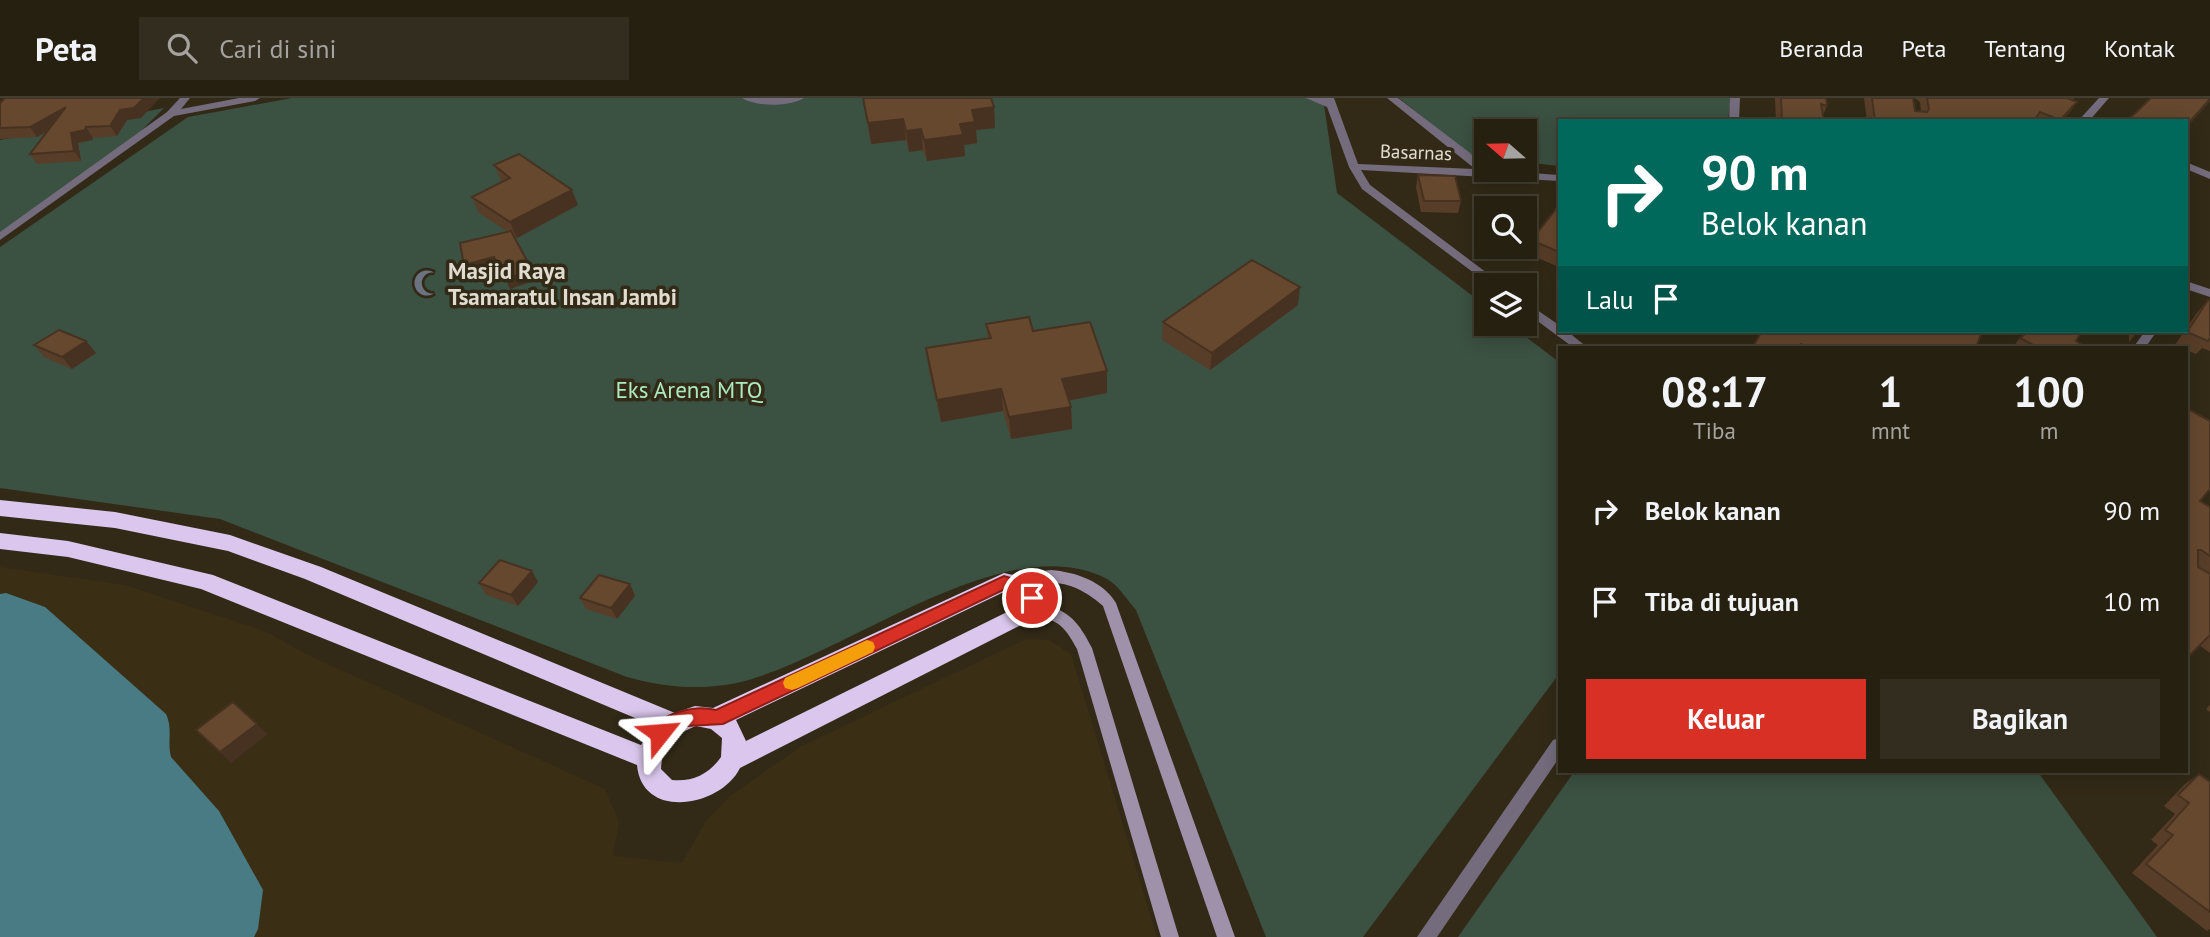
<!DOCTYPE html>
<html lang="id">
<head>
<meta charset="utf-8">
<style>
  :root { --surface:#262011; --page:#322d1f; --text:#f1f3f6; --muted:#a4a39f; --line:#423e31; --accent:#d93025 }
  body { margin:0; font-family:"PT Sans",sans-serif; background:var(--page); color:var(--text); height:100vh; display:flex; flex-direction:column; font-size:26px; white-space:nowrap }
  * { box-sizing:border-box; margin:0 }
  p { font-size:23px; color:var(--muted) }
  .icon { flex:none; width:38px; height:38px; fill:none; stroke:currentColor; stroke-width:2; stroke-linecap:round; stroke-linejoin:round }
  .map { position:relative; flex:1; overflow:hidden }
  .details { position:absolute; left:1558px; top:248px; width:630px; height:427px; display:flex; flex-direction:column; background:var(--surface); border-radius:0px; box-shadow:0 4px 18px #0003,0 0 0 2px var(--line) }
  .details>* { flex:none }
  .hud { position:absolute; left:1558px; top:21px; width:630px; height:214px; border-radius:0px; box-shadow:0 4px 18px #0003,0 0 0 2px var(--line); background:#00695c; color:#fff; overflow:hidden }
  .needle { width:46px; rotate:290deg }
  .buttons { position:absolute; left:1474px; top:21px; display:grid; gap:14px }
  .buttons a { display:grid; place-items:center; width:63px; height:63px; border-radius:0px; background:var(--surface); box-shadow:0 4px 18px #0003,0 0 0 2px var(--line); font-size:35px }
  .pin { position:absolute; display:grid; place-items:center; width:60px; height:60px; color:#fff; margin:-30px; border:4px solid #fff; border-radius:50%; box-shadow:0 2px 7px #0007 }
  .me { position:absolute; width:77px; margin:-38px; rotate:62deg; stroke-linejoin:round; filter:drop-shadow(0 0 5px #0008) }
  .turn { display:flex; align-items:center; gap:24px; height:147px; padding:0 28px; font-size:32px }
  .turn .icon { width:91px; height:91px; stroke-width:2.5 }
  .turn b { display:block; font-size:49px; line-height:60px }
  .then { display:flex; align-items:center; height:66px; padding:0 28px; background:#0003; gap:14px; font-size:26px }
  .eta { display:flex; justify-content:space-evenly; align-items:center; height:119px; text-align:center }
  .eta b { font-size:42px; font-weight:600; line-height:49px }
  .action { display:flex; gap:14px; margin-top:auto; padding:14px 28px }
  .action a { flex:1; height:80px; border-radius:0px; background:var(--accent); color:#fff; font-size:28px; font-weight:600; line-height:80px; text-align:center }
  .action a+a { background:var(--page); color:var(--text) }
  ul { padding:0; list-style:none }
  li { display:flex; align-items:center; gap:21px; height:91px; padding:0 28px }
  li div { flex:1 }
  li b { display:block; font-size:26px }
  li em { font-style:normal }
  header { display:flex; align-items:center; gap:42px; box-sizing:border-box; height:98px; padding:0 35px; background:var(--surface); border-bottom:2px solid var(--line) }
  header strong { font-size:33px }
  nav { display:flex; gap:38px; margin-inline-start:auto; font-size:24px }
  .search { width:490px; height:63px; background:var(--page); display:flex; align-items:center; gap:18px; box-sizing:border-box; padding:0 24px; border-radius:0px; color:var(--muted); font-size:26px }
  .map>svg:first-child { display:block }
  .built { fill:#3a2f14 }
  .green { fill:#3b5142 }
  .water { fill:#487b83 }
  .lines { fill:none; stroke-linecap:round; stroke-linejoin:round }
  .street { fill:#746c7c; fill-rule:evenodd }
  .secondary { fill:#9e91a9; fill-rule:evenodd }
  .highway { fill:#dbc7ed; fill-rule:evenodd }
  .wall { fill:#583e28 }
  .shaded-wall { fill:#473221 }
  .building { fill:#66482f; stroke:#473221; stroke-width:2 }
  .route { fill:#d93025; stroke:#8d1f18; stroke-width:2 }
  .slow { fill:#f59e0b }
  .labels { text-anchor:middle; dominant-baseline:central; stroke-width:7; stroke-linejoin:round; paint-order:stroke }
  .far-street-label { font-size:19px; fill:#e1dcd0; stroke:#322a17 }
  .poi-label { font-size:23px; font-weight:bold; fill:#e1dcd0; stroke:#322a17; text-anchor:start }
  .park-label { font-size:23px; fill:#aceac0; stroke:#322a17 }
</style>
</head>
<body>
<header>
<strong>Peta</strong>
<div class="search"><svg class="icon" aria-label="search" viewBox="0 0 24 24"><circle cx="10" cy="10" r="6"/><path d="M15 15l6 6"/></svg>Cari di sini</div>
<nav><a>Beranda</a><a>Peta</a><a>Tentang</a><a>Kontak</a></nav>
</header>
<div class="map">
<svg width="2210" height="839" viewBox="0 0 2210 839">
  <rect width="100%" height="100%" fill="#322a17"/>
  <!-- built -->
  <path class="built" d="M0,469l125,18 140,46 43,24 297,134 14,33 -6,34 69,7 24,-42 24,-25 70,-49 224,-107h25l22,14 86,283h-1157z"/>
  <!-- green -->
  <path class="green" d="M292,0h1031l14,95 149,113v18h23l50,38v312l-196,263h-97l-130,-327c-8,-9 -18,-25 -29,-31 -104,-55 -271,85 -375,105 -37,6 -70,3 -105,-7l-407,-158 -220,-31v-241l188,-130z
    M1399,0h332l-3,23h-169v45l-35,-4v-31h-38v28l-12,-1z
    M164,10l-25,25 -139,100v-93z
    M1574,674h464l119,165h-699z"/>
  <!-- water -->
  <path class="water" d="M6,495l39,14 121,107c7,15 1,27 5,43l48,54 44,79 -5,39 -4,8h-254v-343z"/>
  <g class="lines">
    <!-- street -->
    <path class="street" d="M180,0h10l-9,11 58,-11h21l-5,3 -81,15 -174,124v-8l167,-120z
      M742,0h62c-14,9 -48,9 -62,0z
      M1306,0h28l24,66 117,5 -88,-71h11l72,55 16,17 73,5v6l-198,-11 9,15 133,100h-13l-128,-96 -13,-22 -22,-60z
      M1730,0h10l-1,23h-10z
      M2099,0h10l-20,23h-11z
      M2186,64l24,10v7l-24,-10z
      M2186,183l24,8v8l-24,-8z
      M1524,203l35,24v6h8l21,17h-14l-50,-37z
      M2145,233h12l-12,17h-12z
      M1559,640v20l-122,179h-20l136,-197z"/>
    <!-- secondary -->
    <path class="secondary" d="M1051,472c24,2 52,11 65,33l119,334h-18l-114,-331c-32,-28 -54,-26 -94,-19l-5,-2 -2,-4 2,-4 5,-2z
      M1048,508c24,6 33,21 44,42l87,289h-18l-84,-288c-14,-26 -23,-35 -53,-27 -7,2 -10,4 -16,1l-3,-4 3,-4 5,-2z"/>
    <!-- highway -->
    <path class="highway" d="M0,402l115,12 115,23 91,32 354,146 20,-7 18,2 291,-135 25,6 10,6 4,13 -22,27 -281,143c-19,39 -98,53 -103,-3l-436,-176 -133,-32 -68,-8v-16l68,8 145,34 428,170 13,-19 -349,-147 -77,-28 -113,-23 -115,-12zM1006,493l15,5 -16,17 -259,128 -10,-21zM696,628l15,3 11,9 -1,19c-12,17 -28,25 -49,23l-11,-11c1,-24 13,-34 35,-43z"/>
  </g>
  <!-- wall -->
  <path class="wall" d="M863,0l131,9 1,21 -19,2 1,13 -13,2 1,11 -38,5 -4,-11 -14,2 -3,-12 -35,4z
    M1775,0h51l1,8 -4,9 1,6h-48z
    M1864,0h49l2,13h6l-1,-9 -5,-4h159l-2,2 5,2 -8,11 -7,8h-195z
    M0,5l141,15 -14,2 -10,16 -24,2 -1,2 -14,3 3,18 -44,3 -7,-10 17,-22 -10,5 -37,2z
    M494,67l84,40 -61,33 -3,-2 22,44 -26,9 -11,-22 -30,8 -5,-10 44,-33 -29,-19 -7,-16 30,-15z
    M1418,77l43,26 -3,12 -37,-1 -5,-25z
    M1559,113v56l-33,-14 5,-13z
    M2208,202l2,1v50l-8,-3 -6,6 -10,-4v-2h-4l-7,-3 21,-31z
    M1298,207l-88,65 -48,-30 1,-18z
    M986,226l47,7 74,40v22l-38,7 2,7 1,22 -61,10 -8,-28 -62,11 -12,-51 -3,-23 62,-9z
    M1762,233l214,17h-224z
    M2129,233h9l-9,11z
    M2020,240l56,3 5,3 -3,4h-66z
    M86,243l10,12 -24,16 -28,-12 -10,-12z
    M2200,403l10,6v146l-11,-8 -13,14z
    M538,484l-20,24 -32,-11 -7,-12z
    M630,486l5,12 -18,23 -31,-10 -6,-11z
    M2210,607v7l-4,-3z
    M2199,676l11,8v147l-3,2 -75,-58 26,-28 -7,-5 24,-26 -11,-8 21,-22z"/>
  <!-- shaded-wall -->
  <path class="shaded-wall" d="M144,0h16l-19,20 -14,2 -10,16 -7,-10 10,-16z
    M2210,1v3l-24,26v-2z
    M2077,4l-8,11 -7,8h-2z
    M66,9l7,10 -36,20 -7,-10z
    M994,9l1,21 -19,2 1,13 -13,2 1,11 -38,5 -3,-21 36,-16 12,-14z
    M903,21l3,21 -35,4 -3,-21z
    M86,29l7,11 -1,2 -14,3 3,18 -7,-10 -3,-18z
    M921,31l2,21 -14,2 -3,-21z
    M572,92l6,15 -61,33 -7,-16z
    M494,159l5,10 -30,8 -5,-10z
    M532,172l4,10 -26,9 -4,-10z
    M1300,189l-2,18 -88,65 2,-17z
    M86,243l10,12 -24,16 -10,-12z
    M1107,273v22l-45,9v-23z
    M1001,291l2,22 -62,11 -4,-22z
    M1071,309l1,22 -61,10 -2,-22z
    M532,473l6,11 -20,24 -7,-11z
    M630,486l5,12 -18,23 -6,-11z
    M257,626l11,10 -37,29 -11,-11z"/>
  <!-- building -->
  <path class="building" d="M5,0h139l-10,10 -14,2 -10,16 -24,1 -1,3 -14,3 3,18 -44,3 36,-47 -36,20 -30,1v-25z
    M863,0h128l3,9 -22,3 3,12 -15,2 3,11 -39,5 -3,-11 -15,2 -3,-12 -35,4z
    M1781,0h45l1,8 -6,-2 3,17h-42z
    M1872,0h41l2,13 12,1 2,-3 -2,-11h140l10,4 -17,18 -20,-8 -6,9h-159z
    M2151,0h59v1l-24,27v-5h-59z
    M519,56l53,36 -62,32 -38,-25 38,-19 -16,-13z
    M1418,77l37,1 6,25h-37z
    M1556,111l3,2v41l-28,-12z
    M511,133l21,39 -26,9 -12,-22 -30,8 -4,-22z
    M1252,162l48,27 -88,66 -49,-31z
    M2208,202l2,1v37l-2,3 -21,-9z
    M1029,219l4,14 57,-9 17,49 -45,8 9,28 -62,10 -8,-28 -64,11 -11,-52 65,-10 -5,-14z
    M59,232l27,11 -24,16 -28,-12z
    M1762,233h220l-6,17h-165l-10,-4 -3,4h-46z
    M2029,233h53l-6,10 5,3 -5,4h-37l-19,-10z
    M2186,310l24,13v68l-10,12 10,6v49l-9,-6h-3v17l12,7v61l-24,24z
    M500,462l32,11 -21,24 -32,-12z
    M599,477l31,9 -19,24 -31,-10z
    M233,604l24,22 -37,28 -24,-22z
    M2199,676l11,8v130l-64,-48 27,-29 -8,-5 24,-27 -11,-8z"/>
  <!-- route -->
  <path class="route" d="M1004,478l30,9 7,13 -3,5h-12l-4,-9 -17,-5 -282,135 -36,2 -27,15 -7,-3 -2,-5c9,-21 45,-28 65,-23z"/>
  <!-- slow -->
  <path class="slow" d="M867,542l6,2 2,5 -2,5 -75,36 -6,2 -7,-2 -2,-5 2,-5z"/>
  <!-- icons -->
  <defs>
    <g id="mosque-bare" transform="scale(2.1)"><path d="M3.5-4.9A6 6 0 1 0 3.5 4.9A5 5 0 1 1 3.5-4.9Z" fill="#6b7280" stroke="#322a17" stroke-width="2.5" paint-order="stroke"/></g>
  </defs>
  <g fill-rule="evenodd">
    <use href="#mosque-bare" x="427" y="185"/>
  </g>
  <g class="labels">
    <!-- far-street labels -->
    <g class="far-street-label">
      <text transform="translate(1416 54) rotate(2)">Basarnas</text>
    </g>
    <!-- poi labels -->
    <g class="poi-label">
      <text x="448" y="172">Masjid Raya<tspan x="448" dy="26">Tsamaratul Insan Jambi</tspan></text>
    </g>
    <!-- park labels -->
    <g class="park-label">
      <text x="689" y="291">Eks Arena MTQ</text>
    </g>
  </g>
</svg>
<div class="buttons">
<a><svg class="needle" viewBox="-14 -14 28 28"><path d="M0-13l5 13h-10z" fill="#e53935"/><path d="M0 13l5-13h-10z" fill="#a4a39f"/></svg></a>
<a><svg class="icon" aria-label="search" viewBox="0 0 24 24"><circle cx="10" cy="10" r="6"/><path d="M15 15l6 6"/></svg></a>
<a><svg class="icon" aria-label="layers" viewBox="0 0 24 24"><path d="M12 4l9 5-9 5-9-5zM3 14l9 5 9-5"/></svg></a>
</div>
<div class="pin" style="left:1032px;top:500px;background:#d93025"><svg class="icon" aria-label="arrive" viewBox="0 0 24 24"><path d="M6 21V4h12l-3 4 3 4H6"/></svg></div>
<svg class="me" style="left:660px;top:635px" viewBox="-20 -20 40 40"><path d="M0-17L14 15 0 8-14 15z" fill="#d93025" stroke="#fff" stroke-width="4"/></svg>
<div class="hud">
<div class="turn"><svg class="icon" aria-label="right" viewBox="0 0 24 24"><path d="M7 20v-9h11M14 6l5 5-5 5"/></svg><div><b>90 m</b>Belok kanan</div></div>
<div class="then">Lalu<svg class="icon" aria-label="arrive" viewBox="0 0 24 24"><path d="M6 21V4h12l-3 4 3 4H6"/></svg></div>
</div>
<section class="details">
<div class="eta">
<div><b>08:17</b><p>Tiba</p></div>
<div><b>1</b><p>mnt</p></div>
<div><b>100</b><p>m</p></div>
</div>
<ul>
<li><svg class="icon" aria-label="right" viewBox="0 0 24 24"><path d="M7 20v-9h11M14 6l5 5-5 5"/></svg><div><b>Belok kanan</b></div><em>90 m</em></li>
<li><svg class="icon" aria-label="arrive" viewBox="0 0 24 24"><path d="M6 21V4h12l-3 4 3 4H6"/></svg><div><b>Tiba di tujuan</b></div><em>10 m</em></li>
</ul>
<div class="action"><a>Keluar</a><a>Bagikan</a></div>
</section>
</div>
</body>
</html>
